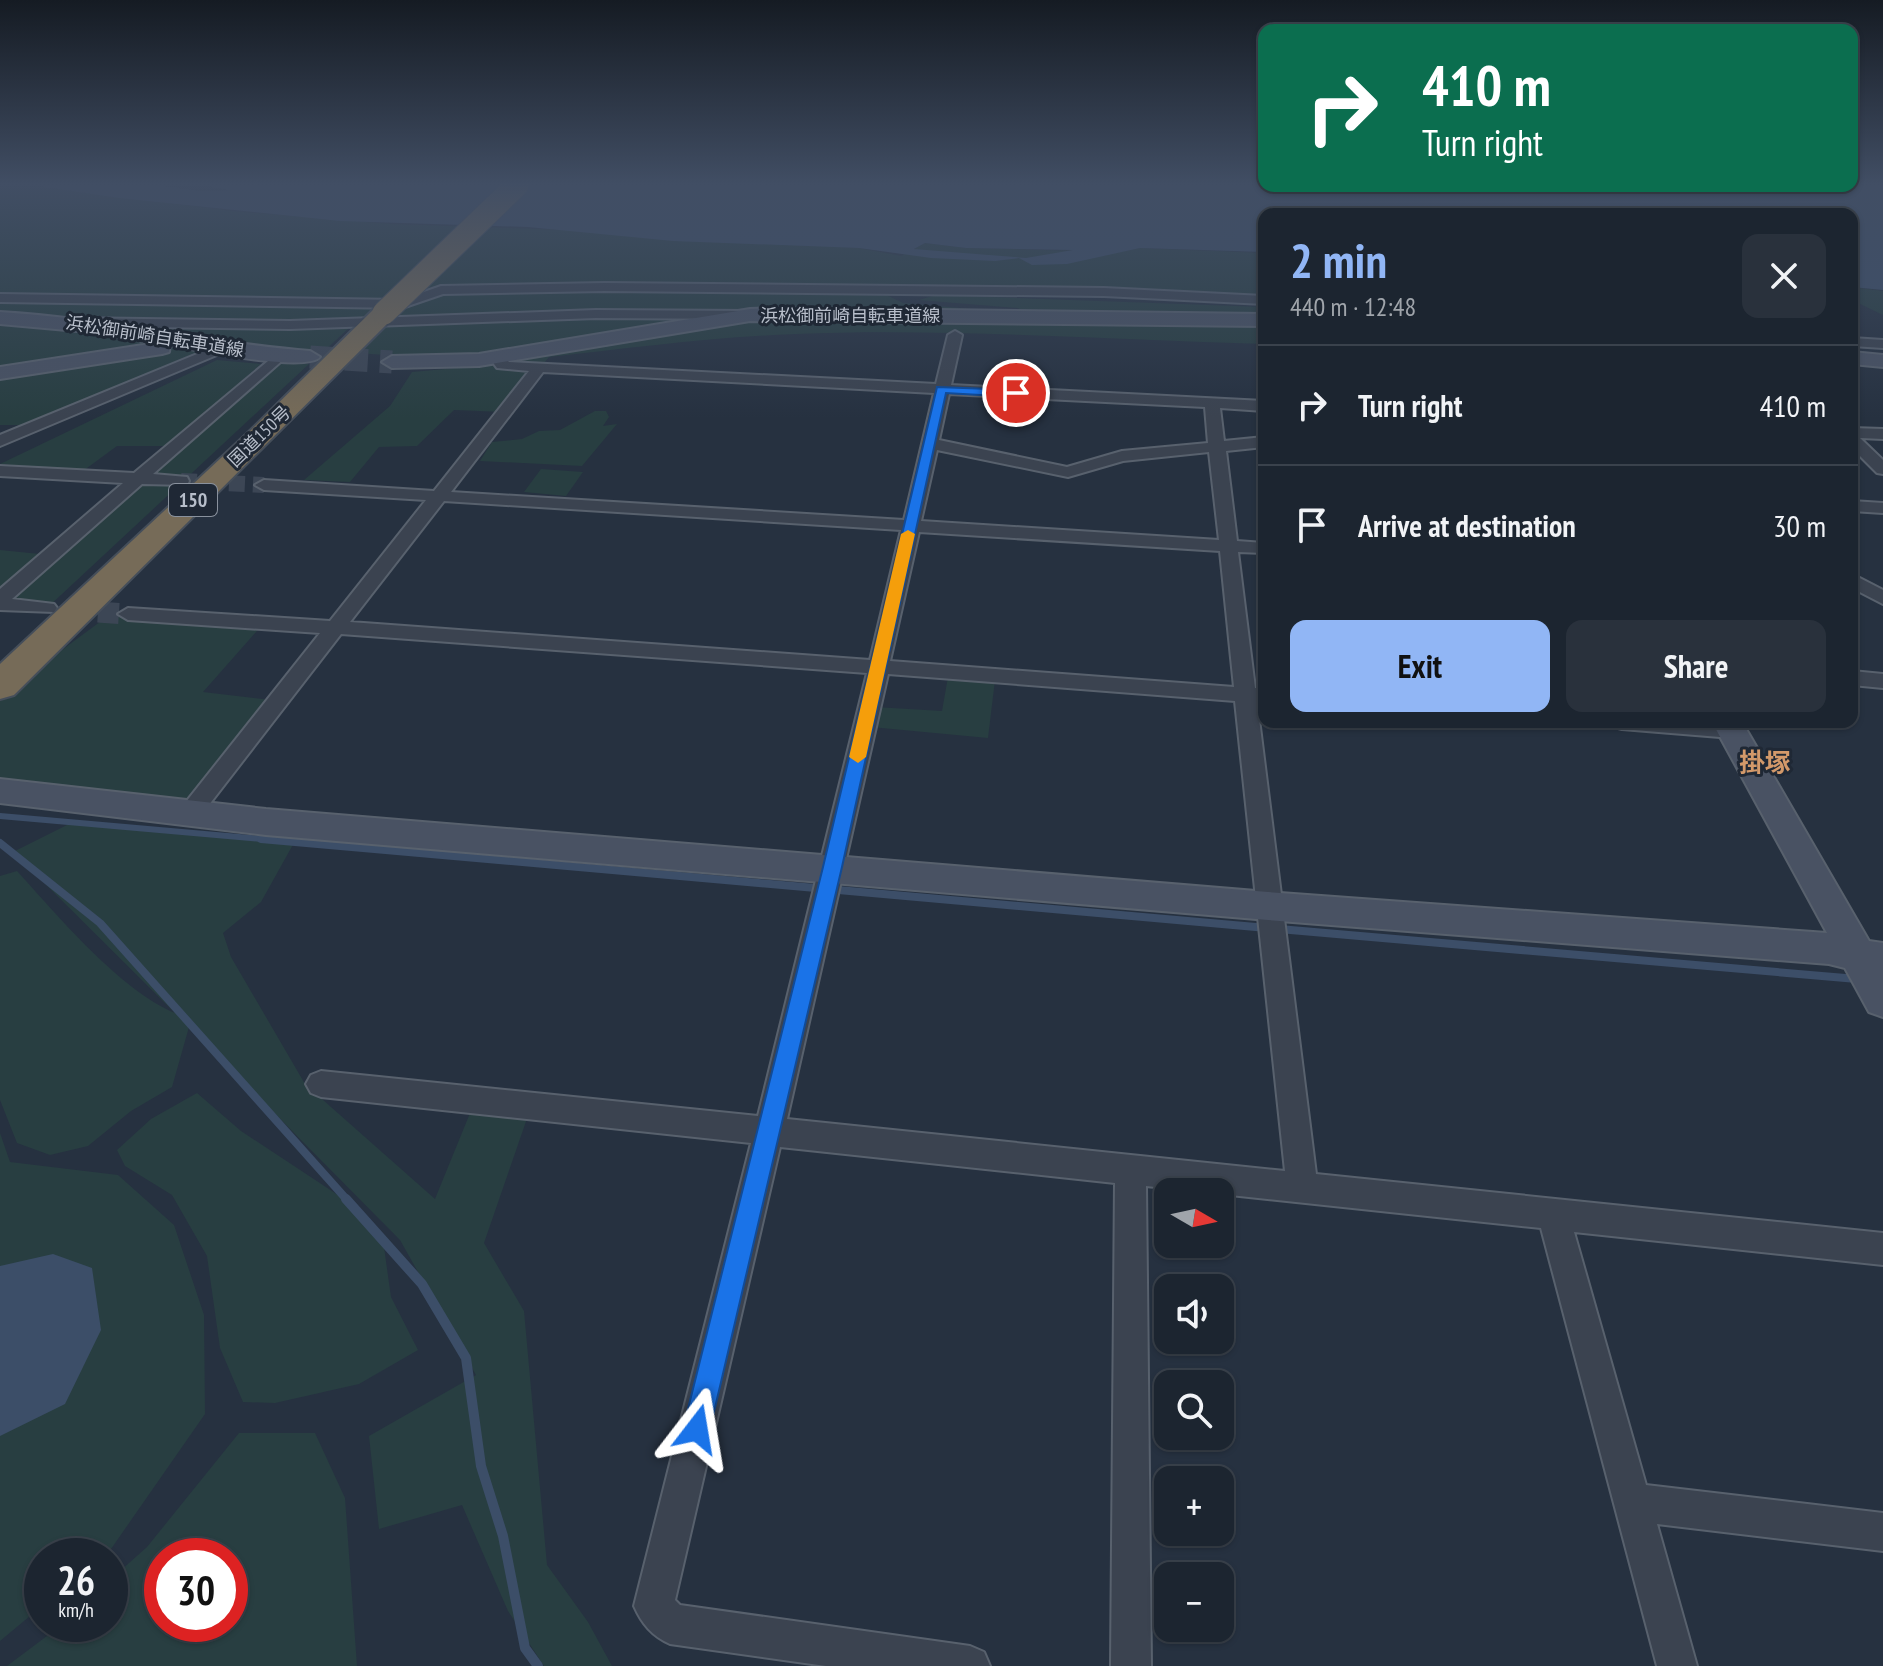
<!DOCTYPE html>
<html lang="en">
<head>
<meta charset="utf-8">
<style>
  :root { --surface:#1c2530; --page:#29313c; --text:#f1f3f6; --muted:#a0a5ab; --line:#3a424c; --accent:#91b6f5 }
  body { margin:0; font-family:"PT Sans Narrow","Noto Sans JP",sans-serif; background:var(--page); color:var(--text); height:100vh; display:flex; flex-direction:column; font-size:30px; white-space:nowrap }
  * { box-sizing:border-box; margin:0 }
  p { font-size:26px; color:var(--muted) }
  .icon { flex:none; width:44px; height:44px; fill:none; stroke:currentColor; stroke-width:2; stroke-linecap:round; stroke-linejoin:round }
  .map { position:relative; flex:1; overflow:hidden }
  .drawer { position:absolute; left:1258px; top:208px; width:600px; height:520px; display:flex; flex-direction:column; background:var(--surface); border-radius:16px; box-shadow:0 2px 6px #0004,0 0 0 2px var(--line) }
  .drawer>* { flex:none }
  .banner { position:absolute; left:1258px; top:24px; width:600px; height:168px; border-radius:16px; box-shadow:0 2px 6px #0004,0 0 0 2px var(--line); background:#0b6e4f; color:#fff; overflow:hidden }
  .needle { width:52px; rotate:99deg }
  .controls { position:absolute; left:1154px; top:1178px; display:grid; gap:16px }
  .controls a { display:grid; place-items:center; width:80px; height:80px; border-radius:16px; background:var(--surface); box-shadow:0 2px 6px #0004,0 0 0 2px var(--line); font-size:40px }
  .speed { position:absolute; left:24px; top:1538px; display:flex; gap:16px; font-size:40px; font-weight:700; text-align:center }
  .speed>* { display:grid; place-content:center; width:104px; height:104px; border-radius:50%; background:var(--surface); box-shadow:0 2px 6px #0004,0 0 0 2px var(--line); line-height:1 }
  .speed small { font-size:20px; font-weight:400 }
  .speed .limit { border:12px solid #d22; background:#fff; color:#111 }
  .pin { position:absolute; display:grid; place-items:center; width:68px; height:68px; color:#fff; margin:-34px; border:4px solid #fff; border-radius:50%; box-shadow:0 2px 8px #0007 }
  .me { position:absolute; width:88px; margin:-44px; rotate:14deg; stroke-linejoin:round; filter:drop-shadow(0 0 6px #0008) }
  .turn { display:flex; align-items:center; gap:28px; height:168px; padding:0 32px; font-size:36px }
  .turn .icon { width:104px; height:104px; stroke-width:2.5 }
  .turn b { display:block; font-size:56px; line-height:68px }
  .round { display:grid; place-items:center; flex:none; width:84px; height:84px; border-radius:16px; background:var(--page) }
  .overview { display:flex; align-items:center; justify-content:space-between; height:136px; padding:0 32px }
  h1 { font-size:48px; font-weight:700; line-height:60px; color:var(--accent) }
  .cta { display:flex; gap:16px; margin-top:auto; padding:16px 32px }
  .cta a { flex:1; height:92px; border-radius:16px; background:var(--accent); color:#111; font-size:32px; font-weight:700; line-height:92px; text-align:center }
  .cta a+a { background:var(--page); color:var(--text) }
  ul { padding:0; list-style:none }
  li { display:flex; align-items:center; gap:24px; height:120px; padding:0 32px; border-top:2px solid var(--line) }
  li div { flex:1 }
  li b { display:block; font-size:30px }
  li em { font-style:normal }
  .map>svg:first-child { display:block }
  .green { fill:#283e41; fill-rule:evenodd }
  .water { fill:#3c4e68; fill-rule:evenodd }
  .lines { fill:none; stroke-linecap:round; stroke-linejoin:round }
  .stream-far2 { stroke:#3c4e68; stroke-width:6 }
  .stream-far1 { stroke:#3c4e68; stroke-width:8 }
  .stream { stroke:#3c4e68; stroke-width:10 }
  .street-tunnel-far1 { stroke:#3c4655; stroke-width:16; stroke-dasharray:16 8; stroke-linecap:butt }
  .street-tunnel { stroke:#3c4655; stroke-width:21; stroke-dasharray:21 11; stroke-linecap:butt }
  .secondary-tunnel { stroke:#3c4655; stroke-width:23; stroke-dasharray:23 12; stroke-linecap:butt }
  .street-casing { stroke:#58616d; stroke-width:4 }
  .secondary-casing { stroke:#58616d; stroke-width:4 }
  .highway-casing { stroke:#454e5a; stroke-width:4 }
  .street { fill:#3b4350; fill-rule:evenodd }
  .secondary { fill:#495263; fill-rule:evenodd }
  .highway { fill:#766b58; fill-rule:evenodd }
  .highway-bridge-casing { stroke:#454e5a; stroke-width:25; stroke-linecap:butt }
  .highway-bridge { stroke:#766b58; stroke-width:23 }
  .route { fill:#1a73e8; stroke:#114b97; stroke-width:2 }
  .slow { fill:#f59e0b }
  .labels { text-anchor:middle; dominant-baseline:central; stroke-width:6; stroke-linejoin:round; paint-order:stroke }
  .far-street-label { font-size:18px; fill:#b7beca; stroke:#1f2835 }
  .shield { fill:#1f2835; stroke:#89919d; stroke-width:2 }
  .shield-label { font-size:20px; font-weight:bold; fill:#b7beca }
  .quarter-label { font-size:26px; font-weight:bold; fill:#d3996a; stroke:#1f2835 }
</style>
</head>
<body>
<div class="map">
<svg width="1883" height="1666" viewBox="0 0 1883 1666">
  <rect width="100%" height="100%" fill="#263140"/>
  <!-- green -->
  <path class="green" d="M0,185h33l199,26 159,13 177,6 291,18 42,8 24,-13 41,5 154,4 20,-4 124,5v43l-386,-5 25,12 92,8 -444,1 -166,7 -6,-15 -19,17 -360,-6z
    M1852,287l31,4v24l-31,-15z
    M936,295l328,12v37c-155,-4 -312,-16 -468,-10 -83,3 -165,14 -247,23l-45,55 -50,-2 -37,36 -38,1 -29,35 -46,-2 86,-74 22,-34 76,-7 21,1 8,-9 253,-39 258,-6 -11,-4 -98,-8z
    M722,316l-228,38 -61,4 -78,-5 26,-27 154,-8z
    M0,320l45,2 106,20 5,5 -156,24z
    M100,323l250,4 -29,27 -81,-7z
    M177,346l36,5 -176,74h-37v-52z
    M217,360l44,4 -93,82h-51l-34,25 -83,-7z
    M278,363l31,1 -262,244 -47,-4v-54l50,5z
    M595,411h11l3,6 -6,9 14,-2 -35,42 -102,-5 12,-19 30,-3 17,-8 21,-1z
    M541,469l42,3 -17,24 -42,-4z
    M112,613l31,7 121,3 -61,69 75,9 -83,106 -195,-27v-79l32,-29z
    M948,677l47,3 -7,58 -117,-11 4,-20 67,4z
    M75,821l220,20 -34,61 -38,31 8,24 74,127 130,115 40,-98 56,6 -47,136 40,68 23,254 41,57 24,44h-68l-36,-55 -46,-106 -83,24 -10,-93 107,-61 -76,-135 -211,-213 -17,60 -41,24 -43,35 -38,9 -33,-12 -17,-43v-224l17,-5c41,45 103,119 158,142l-162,-161z
    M197,1093l44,38 109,72 33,37 8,57 27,53 -59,34 -84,19 -32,-1 -23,-54 -13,-92 -35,-61 -47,-29 -8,-16 34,-31z
    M0,1133l10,29 108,13 56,50 30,90 1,99 -94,135 -9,7h-60v50l-42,35z
    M239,1433h76l30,65 12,168h-350l56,-42h47v-44l37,-33zM230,1556v68h-68v-68z"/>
  <!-- water -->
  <path class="water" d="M32,185h123l47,6 28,-1 -29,-5h1682v105l-31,-3v-73h-588v38l-124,-4 -73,16 -35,1 -13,-7 -24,3 -64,-3 -72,-10 -186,-7 -145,-14 -188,-6 -221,-23zM925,243l41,5 107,2 -47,8 -112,-9z
    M53,1254l39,14 9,62 -36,74 -65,32v-170z"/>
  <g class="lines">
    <!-- stream-far2 -->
    <path class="stream-far2" d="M0,816l284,25"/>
    <!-- stream-far1 -->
    <path class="stream-far1" d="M261,839l1006,89
      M0,843l100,80 248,278
      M1279,929l578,50"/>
    <!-- stream -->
    <path class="stream" d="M346,1199l76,85 44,74 15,108 22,70 22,112 13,18"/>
    <!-- street-tunnel-far1 -->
    <path class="street-tunnel-far1" d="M181,481l83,4"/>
    <!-- street-tunnel -->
    <path class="street-tunnel" d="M66,610l62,4"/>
    <!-- secondary-tunnel -->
    <path class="secondary-tunnel" d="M310,357l82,5"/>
    <!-- street casing -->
    <g class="street-casing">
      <path id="street" d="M605,283l499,5 160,8v8l-160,-8 -499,-5 -162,3 -41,14 -402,-6v-8l401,6 40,-14z
        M596,310l154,1 7,4 -7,4 -154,-1 -306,11 -220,-3 -7,-4 7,-4 220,3z
        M955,331l7,4 -11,50 313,16v10l-44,-3 4,33 40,-4v10l-38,4 11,90 27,2v10l-26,-1 17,136 9,1v14h-7l59,471 567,59v32l-309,-33 72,253 237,28v38l-226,-27 40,142h-40l-116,-438 -395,-42 5,480h-40l4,-483 -335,-36 -105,453 5,5 290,41 14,6 6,14h-164l-156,-22c-18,-8 -28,-20 -36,-38l117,-463 -430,-46 -10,-4 -5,-9 5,-9 10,-4 437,45 109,-443 -526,-39 -143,185 -8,3 -8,-3 -4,-6 4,-6 138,-174 -192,-13 -10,-6 10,-6 202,13 96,-121 -162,-10 -9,-5 9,-5 170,11 95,-120 -32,-3 -8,-11 2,-3h10l8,8 427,22 12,-49zM543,372l391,21 -30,127 -453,-28zM949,394l256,13 3,36 -86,8 -55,16 -128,-27zM937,450l131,27 55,-16 86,-9 10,88 -298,-19zM444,501l457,29 -31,130 -520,-38zM919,532l301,19 14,136 -344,-26zM888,674l347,27 50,470 -498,-52z
        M1852,338l31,2v8l-31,-2z
        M219,345l5,1v6l-224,94v-11z
        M280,351l5,1v6l-132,116 34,3 2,4 -2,4 -45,-1 -130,115 42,5 3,4 -3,4 -54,-2v-21l123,-106 -123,-7v-10l134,7z
        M1852,428l31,1v10l-23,-1 23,22v14l-6,-1 -25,-25z
        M1852,501l31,2v10l-31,-2z
        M1852,574l31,16v14l-31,-16z
        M1852,671l31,3v14l-31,-3z
        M1611,722h115l14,3 3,5 -3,5 -8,3 -110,-9 -8,-2z"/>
    </g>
    <!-- secondary casing -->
    <g class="secondary-casing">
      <path id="secondary" d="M778,308l486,6v12l-514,-5 -271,45 -87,2 -10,-6 10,-6 87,-2 271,-45z
        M0,312c104,6 206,31 310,39l10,6c-14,16 -125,-7 -150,-12l-1,7 -7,2 -162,25v-12l156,-24 -78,-12 -78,-7z
        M1852,352l31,3v12l-31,-3z
        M1712,722h30l127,219 14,2v74l-14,-5 -24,-44 -16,-4 -561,-44 -1002,-85 -266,-32v-24l266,30 1002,83 559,41z"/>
    </g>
    <!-- highway casing -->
    <g class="highway-casing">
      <path id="highway" d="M384,306l9,2 3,5 -3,5 -379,377 -14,4v-35l251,-234 124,-122z"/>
    </g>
    <!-- street -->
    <use href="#street" class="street"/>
    <!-- secondary -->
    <use href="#secondary" class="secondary"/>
    <!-- highway -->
    <use href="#highway" class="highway"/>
    <!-- highway-bridge casing -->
    <g class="highway-bridge-casing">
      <path id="highway-bridge" d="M384,313l133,-128"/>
    </g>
    <!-- highway-bridge -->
    <use href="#highway-bridge" class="highway-bridge"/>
  </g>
  <!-- sky -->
  <linearGradient id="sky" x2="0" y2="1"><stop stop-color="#151b23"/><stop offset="0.44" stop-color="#414e64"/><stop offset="1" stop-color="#414e64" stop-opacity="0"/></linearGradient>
  <rect width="1883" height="418" fill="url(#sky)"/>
  <!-- route -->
  <path class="route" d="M937,387l79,3 5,3 -5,4 -70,-4 -104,474 -132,562 -4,9 -9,4 -10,-4 -4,-9 140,-562z"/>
  <!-- slow -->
  <path class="slow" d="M908,530l7,4 -49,223 -8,6 -9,-6 52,-223z"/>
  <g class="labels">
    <!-- far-street labels -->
    <g class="far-street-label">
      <text x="850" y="315">浜松御前崎自転車道線</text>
      <text transform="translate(155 336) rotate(9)">浜松御前崎自転車道線</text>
      <text transform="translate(259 436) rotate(-44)">国道150号</text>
    </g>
    <!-- shield labels -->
    <rect class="shield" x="169" y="484" width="48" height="32" rx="6"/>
    <g class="shield-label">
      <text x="193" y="500">150</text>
    </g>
    <!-- quarter labels -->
    <g class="quarter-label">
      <text x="1765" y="762">掛塚</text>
    </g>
  </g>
</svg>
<div class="controls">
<a><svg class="needle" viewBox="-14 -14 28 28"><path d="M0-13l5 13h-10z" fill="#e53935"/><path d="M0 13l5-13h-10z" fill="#a0a5ab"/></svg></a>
<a><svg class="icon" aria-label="sound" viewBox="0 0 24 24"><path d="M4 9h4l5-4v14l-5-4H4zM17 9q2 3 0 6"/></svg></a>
<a><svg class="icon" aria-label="search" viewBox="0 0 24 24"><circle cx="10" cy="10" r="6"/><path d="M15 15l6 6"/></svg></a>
<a>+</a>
<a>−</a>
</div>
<div class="speed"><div>26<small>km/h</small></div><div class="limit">30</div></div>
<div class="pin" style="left:1016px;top:393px;background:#d93025"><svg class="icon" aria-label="arrive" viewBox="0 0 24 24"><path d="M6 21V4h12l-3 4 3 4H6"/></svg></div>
<svg class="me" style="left:697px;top:1429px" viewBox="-20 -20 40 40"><path d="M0-17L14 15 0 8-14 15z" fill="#1a73e8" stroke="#fff" stroke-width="4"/></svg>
<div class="banner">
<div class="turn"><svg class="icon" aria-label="right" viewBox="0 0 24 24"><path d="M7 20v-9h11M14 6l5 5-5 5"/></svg><div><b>410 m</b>Turn right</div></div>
</div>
<section class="drawer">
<div class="overview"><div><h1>2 min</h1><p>440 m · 12:48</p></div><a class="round"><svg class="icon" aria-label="close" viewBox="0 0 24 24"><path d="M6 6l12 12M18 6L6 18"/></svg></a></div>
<ul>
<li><svg class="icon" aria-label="right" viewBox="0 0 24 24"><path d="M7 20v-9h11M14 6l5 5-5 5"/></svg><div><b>Turn right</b></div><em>410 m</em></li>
<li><svg class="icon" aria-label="arrive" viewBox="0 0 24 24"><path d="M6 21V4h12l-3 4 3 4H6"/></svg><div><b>Arrive at destination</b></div><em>30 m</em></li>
</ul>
<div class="cta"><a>Exit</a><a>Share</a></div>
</section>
</div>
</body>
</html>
